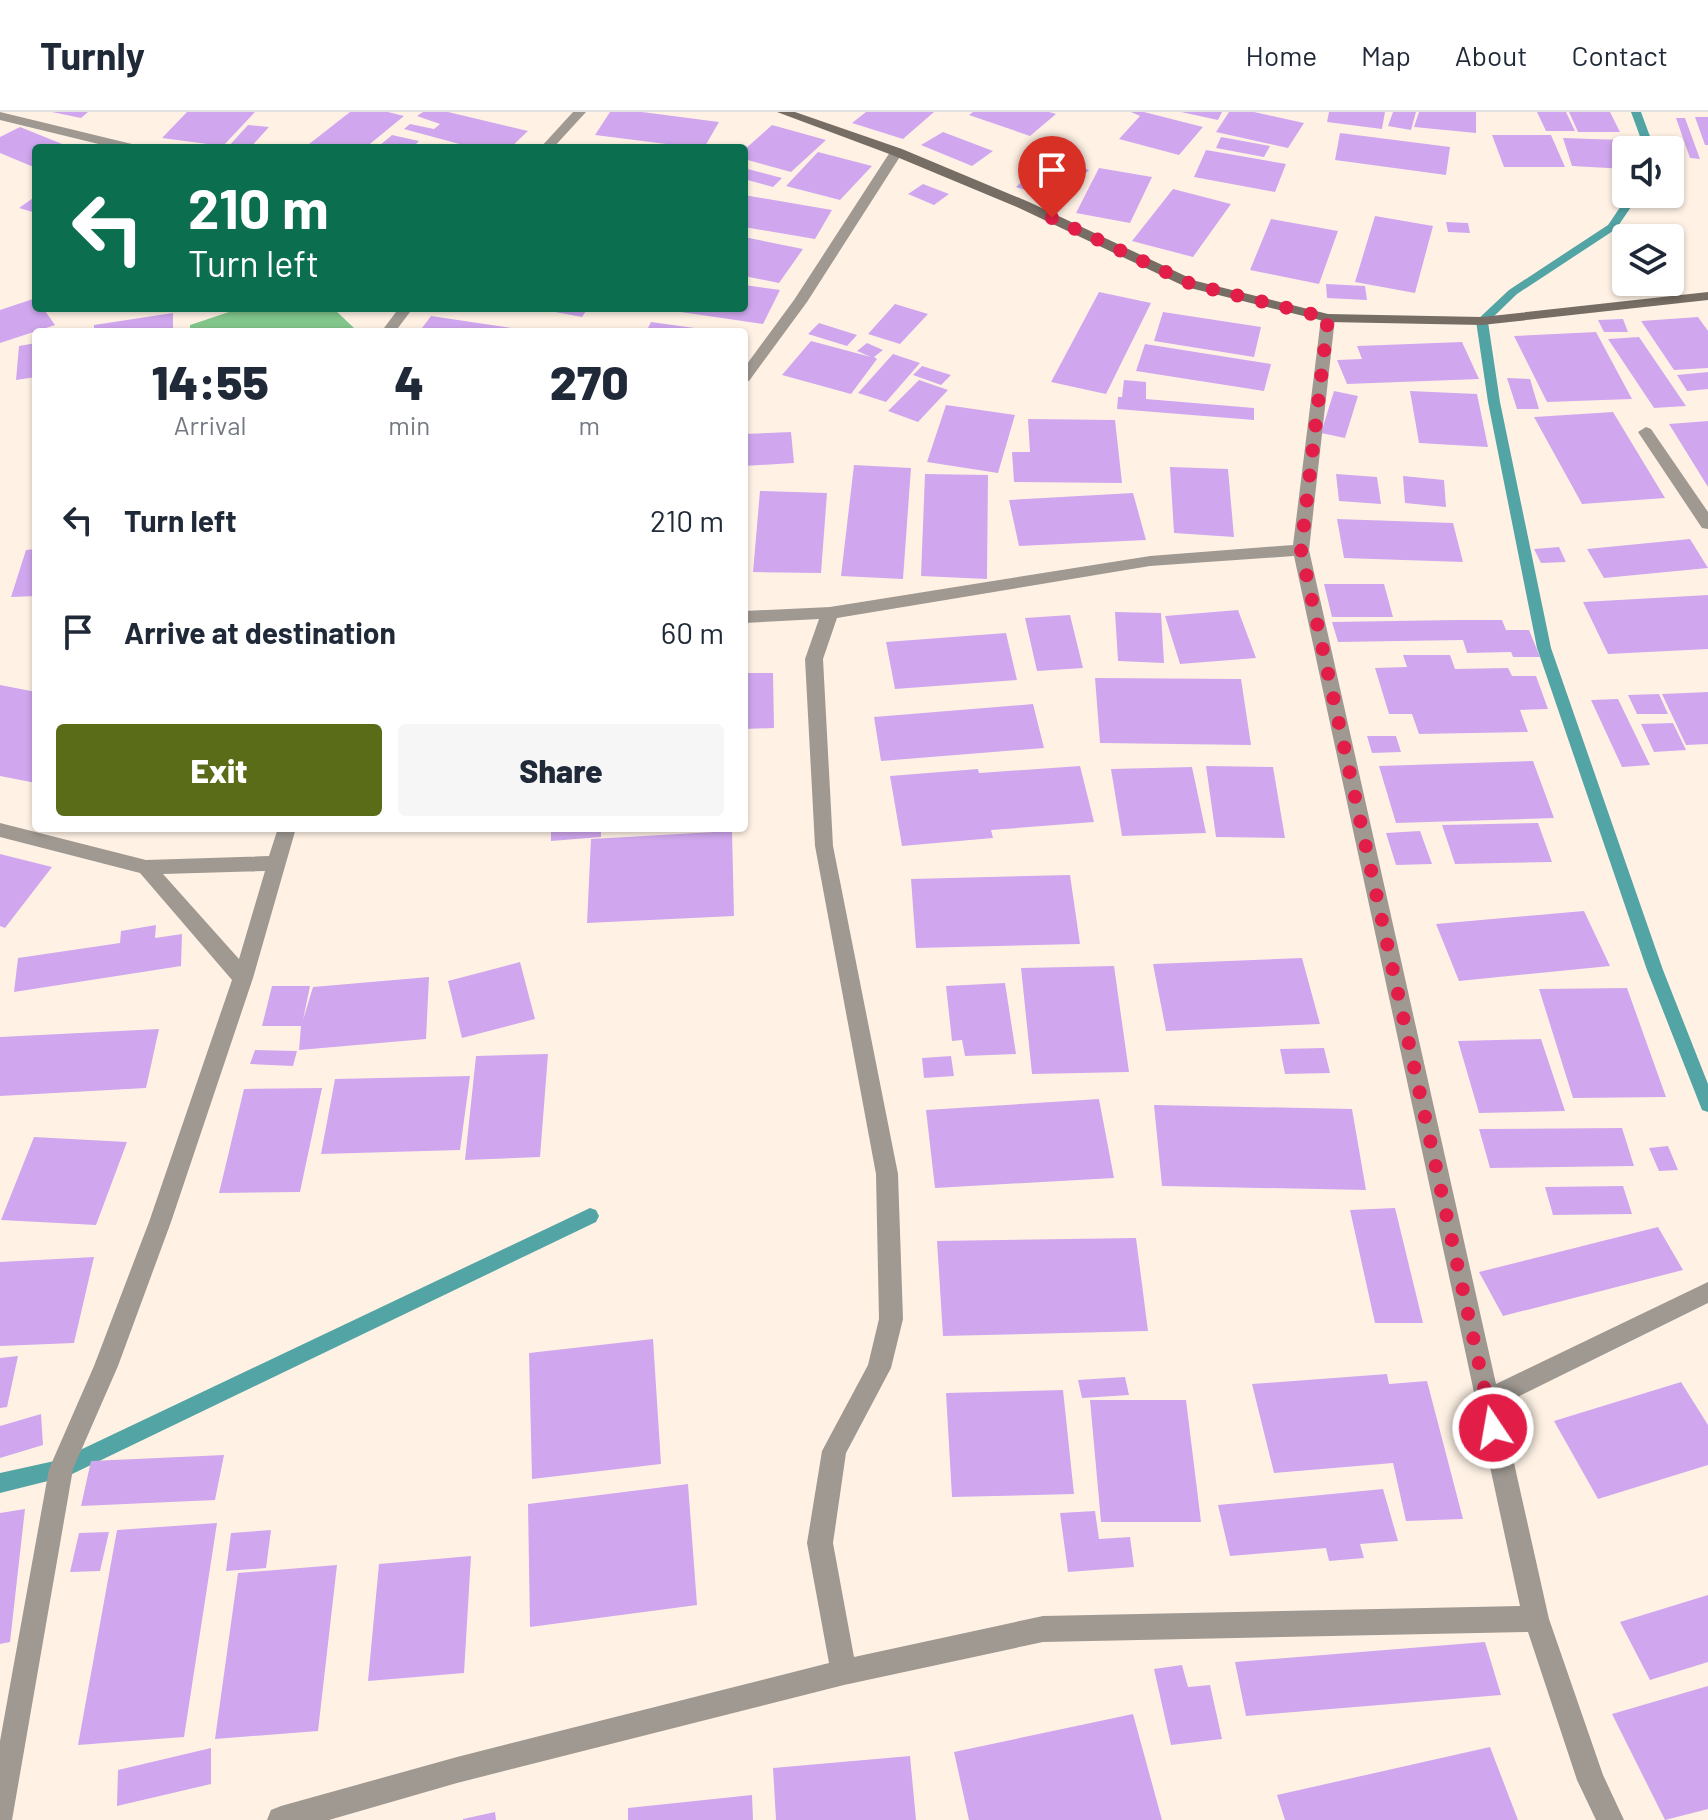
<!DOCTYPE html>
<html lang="en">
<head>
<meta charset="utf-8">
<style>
  :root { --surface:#fff; --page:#f6f6f7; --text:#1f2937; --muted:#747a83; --line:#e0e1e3; --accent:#5a6c18 }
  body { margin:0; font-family:Barlow,sans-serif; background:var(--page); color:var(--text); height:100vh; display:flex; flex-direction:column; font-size:30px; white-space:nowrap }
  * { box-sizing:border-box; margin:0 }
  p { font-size:26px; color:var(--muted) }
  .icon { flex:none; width:44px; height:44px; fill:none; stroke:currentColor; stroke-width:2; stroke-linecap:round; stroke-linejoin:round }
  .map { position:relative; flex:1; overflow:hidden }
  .panel { position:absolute; left:32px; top:216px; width:716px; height:504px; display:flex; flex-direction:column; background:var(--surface); border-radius:8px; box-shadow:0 2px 6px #0004 }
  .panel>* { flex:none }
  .guide { position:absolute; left:32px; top:32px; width:716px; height:168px; border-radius:8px; box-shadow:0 2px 6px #0004; background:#0b6e4f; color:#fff; overflow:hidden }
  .controls { position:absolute; left:1612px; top:24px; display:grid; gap:16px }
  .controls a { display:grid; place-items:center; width:72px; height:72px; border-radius:8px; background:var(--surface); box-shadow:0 2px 6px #0004; font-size:40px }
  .pin { position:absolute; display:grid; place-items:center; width:68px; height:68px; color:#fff; margin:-82px -34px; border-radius:50% 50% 50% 0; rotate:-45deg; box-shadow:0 0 8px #0007 }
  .pin .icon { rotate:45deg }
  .me { position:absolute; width:88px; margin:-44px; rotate:348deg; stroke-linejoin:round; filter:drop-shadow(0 0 6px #0008) }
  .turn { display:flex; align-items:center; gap:28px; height:168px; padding:0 24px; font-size:36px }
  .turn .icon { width:104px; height:104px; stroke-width:2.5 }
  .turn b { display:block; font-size:56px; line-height:68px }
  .eta { display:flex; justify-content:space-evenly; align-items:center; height:136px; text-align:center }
  .eta b { font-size:48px; font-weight:800; line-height:56px }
  .action { display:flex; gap:16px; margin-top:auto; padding:16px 24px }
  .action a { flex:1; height:92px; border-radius:8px; background:var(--accent); color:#fff; font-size:32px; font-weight:800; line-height:92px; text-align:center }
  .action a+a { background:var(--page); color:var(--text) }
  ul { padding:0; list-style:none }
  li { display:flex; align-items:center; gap:24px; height:112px; padding:0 24px }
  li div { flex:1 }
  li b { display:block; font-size:30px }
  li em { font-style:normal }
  header { display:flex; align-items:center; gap:48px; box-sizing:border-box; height:112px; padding:0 40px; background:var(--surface); border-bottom:2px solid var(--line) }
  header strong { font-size:38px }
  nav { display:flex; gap:44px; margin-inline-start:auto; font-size:28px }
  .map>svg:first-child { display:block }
  .forest { fill:#83c68c }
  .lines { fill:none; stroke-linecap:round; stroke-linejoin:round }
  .stream { fill:#52a4a5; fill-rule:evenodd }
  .building { fill:#d0a7ee }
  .street { fill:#9f9992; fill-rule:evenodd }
  .secondary { fill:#766e64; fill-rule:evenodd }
  .route { stroke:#e11d48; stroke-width:14; stroke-dasharray:0 25.2 }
</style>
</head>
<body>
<header>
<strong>Turnly</strong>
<nav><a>Home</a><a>Map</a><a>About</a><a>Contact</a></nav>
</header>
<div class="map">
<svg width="1708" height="1708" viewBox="0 0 1708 1708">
  <rect width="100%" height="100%" fill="#fff2e5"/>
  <!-- forest -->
  <path class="forest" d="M254,196h79l21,20 -2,4h-162v-7l42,-14z"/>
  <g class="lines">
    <!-- stream -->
    <path class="stream" d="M1631,0h10l14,38h-10z
      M1641,82h13l-23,13 -15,22 -99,65 -29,28 12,80 51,246 112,322 45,114v28l-6,-2 -2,-5 -53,-135 -110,-322 -49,-246 -12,-81 33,-31 99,-65 15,-22z
      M590,1096l6,2 3,6 -3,6 -528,254 -68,17v-20l59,-13z"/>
  </g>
  <!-- building -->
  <path class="building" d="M52,0h36l-7,6z
    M187,0h68l-32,34 -61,-8z
    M350,0h38l16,4 -39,32h-61z
    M423,0h25l80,19 -18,17h-36l-70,-19 6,-5 24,5 6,-5 -23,-8z
    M610,0h32l77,10 -15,26h-6l-103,-13z
    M866,0h68l-31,27 -51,-16z
    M973,0h76l7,2 -26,22 -61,-21z
    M1131,0h13l59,15 -24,28 -60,-16 21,-23z
    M1181,0h41l-4,8z
    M1229,0h25l50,11 -16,25 -72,-16z
    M1329,0h56l-3,17 -55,-7z
    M1393,0h23l-5,18 -23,-4z
    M1419,0h57v21l-62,-6z
    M1537,0h29l9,19h-29z
    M1569,0h41l10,20h-42z
    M1695,5h13v28h-3z
    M1676,6h9l15,41 -10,-1z
    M248,13l21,2 -19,21h-23z
    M772,13l54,15 -35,32 -47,-13v-9z
    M20,15l52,21h-36v20l-36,-15v-16z
    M943,20l50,19 -21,15 -51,-21z
    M1340,21l110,14 -4,28 -111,-15z
    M392,23l27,6 -7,7 -33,-2z
    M1492,23h59l14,32h-61z
    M1221,25l49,9 -6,11 -48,-9z
    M1563,26l60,2 3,29 -54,-3z
    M1206,38l80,14 -11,28 -81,-15z
    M818,40l54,14 -32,34 -54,-14z
    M1048,45l41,13 -32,30 -41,-13z
    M744,56l38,10 -9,9 -29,-8z
    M1099,56l53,9 -22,46 -54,-10z
    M923,72l26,10 -15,11 -26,-11z
    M1173,77l58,15 -38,53 -61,-16z
    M744,83l88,15 -17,29 -71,-12z
    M36,84v17l-17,-5z
    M1375,104l58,10 -18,67 -60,-11z
    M1271,107l67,12 -19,53 -69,-14z
    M1446,110l22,1 2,10 -22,-1z
    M744,125l59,12 -24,34 -35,-7z
    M1326,172l39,2 2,14 -40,-2z
    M744,173l36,5 -17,34 -96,-14 77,-2z
    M1099,180l52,11 -45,91 -55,-12z
    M36,186v10h7l12,17 -55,18v-33z
    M895,192l33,10 -28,30 -32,-10z
    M534,196h54l-6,9z
    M1163,200l98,15 -7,30 -100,-16z
    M173,201v19h-79v-7z
    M431,204l94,14v2h-106z
    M1698,205l10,14v37l-34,2 -33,-49z
    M1623,207l5,13h-24l-6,-12z
    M651,210l58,8v2h-63z
    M819,211l38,12 -10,11 -39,-12z
    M1596,220l36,67 -85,3 -33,-66z
    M1639,225l47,69 -32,2 -46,-69z
    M811,229l60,16 -14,-6 10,-8 16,7 -9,7 3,2 -26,35 -69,-19z
    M1462,230l17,37 -132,5 -10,-24 25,-1 -5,-13z
    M36,231v34l-20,3 3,-34z
    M1145,232l126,20 -7,27 -128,-20z
    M893,242l27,9 -34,39 -28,-9z
    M922,254l29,9 -10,10 -28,-10z
    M1708,260v17l-21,2 -10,-16z
    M1507,266l23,1 9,30h-22z
    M919,268l29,10 -30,32 -30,-11z
    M1124,268l22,2v17l108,9v12l-137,-11 1,-12h4z
    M1334,279l24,5 -13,42 -24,-5z
    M1410,279l67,3 11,53 -69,-4z
    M946,293l69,10 -17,58 -71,-11z
    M1613,300l52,86 -83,6 -48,-87z
    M1028,307l87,1 7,63 -108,-1 -2,-30h18z
    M1708,309v66l-39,-63z
    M791,320l3,31 -50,3v-32z
    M854,353l57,3 -8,111 -62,-3z
    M1170,355l58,2 6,68 -60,-4z
    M925,362l63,1 -1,104 -66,-3z
    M1336,362l41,3 4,27 -42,-3z
    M1403,364l41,4 2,27 -41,-4z
    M760,379l67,2 -6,80 -68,-1z
    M1133,381l13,47 -127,6 -10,-46z
    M1337,407l116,4 10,39 -119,-4z
    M1690,427l18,29 -104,10 -17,-29z
    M1559,435l7,15 -25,1 -7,-14z
    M36,437v47l-25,1 15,-47z
    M1324,472h60l9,33h-61z
    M1708,483v54l-100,5 -25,-52z
    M1238,498l18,48 -76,6 -15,-48z
    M1115,500l46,1 3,50 -46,-2z
    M1070,503l13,53 -46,3 -12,-53z
    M1456,508h46l4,10h23l11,27h-27l-2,-5 -44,1 -4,-13 -125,2 -6,-20z
    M1006,521l11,47 -122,9 -9,-47z
    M1403,543h47l5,14 53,-1 4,8h24l12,33 -28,1 8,22 -109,2 -7,-20h-23l-14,-46 32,-1z
    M744,561h29l1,55 -30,1z
    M1095,566l146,1 10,66 -151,-2z
    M0,573l36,7v91l-36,-7z
    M1708,580v52l-22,1 -24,-51z
    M1659,582l9,20h-31l-9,-19z
    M1618,587l32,66 -28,2 -31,-67z
    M1033,592l11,44 -163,13 -7,-44z
    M1673,611l13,27 -32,2 -13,-28z
    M1367,624h29l5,16 -29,1z
    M1533,649l21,57 -158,5 -17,-57z
    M1080,654l14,56 -103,8 2,8 -91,8 -12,-70 88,-7 1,4z
    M1206,654l67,1 12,71 -69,-1z
    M1192,655l14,66 -84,3 -11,-67z
    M1538,711l14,39 -97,2 -13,-39z
    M551,716h50v9l-50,4z
    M732,719l2,85 -147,7 4,-84z
    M1420,719l12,33 -36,1 -10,-32z
    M0,742l52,13 -47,61 -5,-2z
    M1070,763l10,69 -164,4 -5,-69z
    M1584,799l26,55 -151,15 -23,-57z
    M156,813l-1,13 27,-4 -1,32 -167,26 4,-34 102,-15 1,-12z
    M1302,846l18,66 -154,7 -13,-67z
    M520,850l15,57 -73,19 -14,-57z
    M1114,854l15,106 -97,2 -11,-106z
    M429,865l-3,62 -127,11 2,-24h-39l10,-40h38l-7,34 10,-33z
    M1005,871l11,71 -51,2 -3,-16 -10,1 -6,-55z
    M1627,876l39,109 -93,1 -34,-109z
    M159,917l-13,59 -146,8v-59z
    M1541,927l24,72 -86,2 -21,-72z
    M1324,936l6,25 -45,1 -5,-25z
    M255,938l42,1 -4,15 -43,-2z
    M548,942l-8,103 -75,3 11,-104z
    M951,944l3,20 -30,2 -2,-20z
    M470,964l-10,74 -139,4 14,-75z
    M322,976l-22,104 -81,1 25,-104z
    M1099,987l15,79 -179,10 -9,-78z
    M1154,993l198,4 14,81 -204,-4z
    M1622,1016l12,38 -144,2 -11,-39z
    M34,1025l93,5 -31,83 -95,-5z
    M1668,1034l10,24 -19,1 -10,-23z
    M1623,1074l9,28 -79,1 -8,-28z
    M1395,1096l28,115h-48l-25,-113z
    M1658,1115l25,43 -180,46 -24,-44z
    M1136,1126l12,93 -205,5 -6,-95z
    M94,1145l-20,86 -74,3v-84z
    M653,1227l8,125 -129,15 -3,-126z
    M18,1244l-11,51 -7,1v-50z
    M1387,1262l2,10 38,-3 36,138 -57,2 -13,-58 -119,10 -22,-89z
    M1125,1265l4,18 -47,3 -4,-18z
    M1681,1270l27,43v40l-110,34 -44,-78z
    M1063,1278l11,104 -122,3 -6,-104z
    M1090,1288h96l15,122h-100z
    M41,1302l2,31 -43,13v-32z
    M224,1343l-9,45 -134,6 10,-45z
    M688,1372l9,121 -167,22 -2,-123z
    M1383,1377l15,52 -38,3 4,14 -35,3 -3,-13 -96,8 -12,-51z
    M25,1397l-15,133 -10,2v-131z
    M1095,1399l4,28 31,-2 4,30 -66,5 -8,-59z
    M217,1411l-33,214 -106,8 39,-215z
    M271,1418l-5,38 -40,3 5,-38z
    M109,1420l-9,39 -30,1 9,-39z
    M471,1444l-7,117 -96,8 11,-117z
    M337,1453l-19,166 -103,8 23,-166z
    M1708,1483v67l-58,18 -30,-58z
    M1485,1530l16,53 -255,21 -11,-54z
    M1182,1553l6,22 22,-2 12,54 -51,6 -17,-76z
    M1708,1574v123l-43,11 -53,-106z
    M1133,1602l29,106h-193l-15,-68z
    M1490,1635l28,73h-233l-8,-25z
    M211,1636v36l-94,22 1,-36z
    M910,1644l6,64h-140l-3,-52z
    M752,1683l1,25h-125v-12z
    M495,1700l1,8h-33v-1z"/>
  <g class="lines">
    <!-- street -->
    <path class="street" d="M0,0l136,33 1,3h-22l-115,-28z
      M573,0h13l-33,36h-13z
      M892,37l11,3 -96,150 -58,79 -5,1v-14l50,-68z
      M399,196h14l-18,24h-14z
      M1328,202l7,4 -26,232 187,834 212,-102v21l-207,102 48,214 54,156 21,45h-28l-19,-40 -49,-148 -485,10 -199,43 -387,98 -128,37h-62l4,-10 10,-4 176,-49 372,-94 -22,-120 15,-92 46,-86 11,-46 -3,-145 -61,-328 -10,-187 14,-40 -75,4v-12l86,-4 320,-51 143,-11 28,-227zM1294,444l226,1050 -477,10 -189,41 -21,-114 13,-90 45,-85 12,-49 -5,-145 -65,-328 -10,-187 14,-41 313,-52z
      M1646,315l5,2 57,83v17l-6,-1 -64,-96z
      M0,711l146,37 123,-4 9,-28h18l-43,150 -82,244 -53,144 -45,103 -61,351h-12v-79l49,-272 45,-103 55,-144 83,-242 -92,-107 -140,-36zM265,759l-26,88 -76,-85z"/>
    <!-- secondary -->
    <path class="secondary" d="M777,0h18l107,37 127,53 167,79 132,33 154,3 226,-25v8l-226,25 -154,-3 -142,-35 -167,-79 -127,-53z"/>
  </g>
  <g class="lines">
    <!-- route -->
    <path class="route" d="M1052,106l139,66 137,34 -27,232 192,878"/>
  </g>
</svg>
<div class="controls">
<a><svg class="icon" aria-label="sound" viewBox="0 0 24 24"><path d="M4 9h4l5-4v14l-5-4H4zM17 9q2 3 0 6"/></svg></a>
<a><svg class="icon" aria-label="layers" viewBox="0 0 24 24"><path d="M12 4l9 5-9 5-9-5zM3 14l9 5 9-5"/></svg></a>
</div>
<div class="pin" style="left:1052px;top:106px;background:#d93025"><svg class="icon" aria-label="arrive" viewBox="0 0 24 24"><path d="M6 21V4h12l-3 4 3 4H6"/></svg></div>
<svg class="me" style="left:1493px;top:1316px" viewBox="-20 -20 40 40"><circle r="17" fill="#e11d48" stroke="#fff" stroke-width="3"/><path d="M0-11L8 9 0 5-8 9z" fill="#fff"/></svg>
<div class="guide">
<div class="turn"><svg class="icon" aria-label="left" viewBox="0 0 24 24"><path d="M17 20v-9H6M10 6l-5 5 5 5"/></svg><div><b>210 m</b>Turn left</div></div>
</div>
<section class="panel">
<div class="eta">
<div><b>14:55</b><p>Arrival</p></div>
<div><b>4</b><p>min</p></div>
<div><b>270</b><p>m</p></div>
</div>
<ul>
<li><svg class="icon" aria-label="left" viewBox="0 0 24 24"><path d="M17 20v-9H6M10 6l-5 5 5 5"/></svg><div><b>Turn left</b></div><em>210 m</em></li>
<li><svg class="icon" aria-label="arrive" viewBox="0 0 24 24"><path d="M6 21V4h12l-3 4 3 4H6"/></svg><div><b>Arrive at destination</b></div><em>60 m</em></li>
</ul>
<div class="action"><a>Exit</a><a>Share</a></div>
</section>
</div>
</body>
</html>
